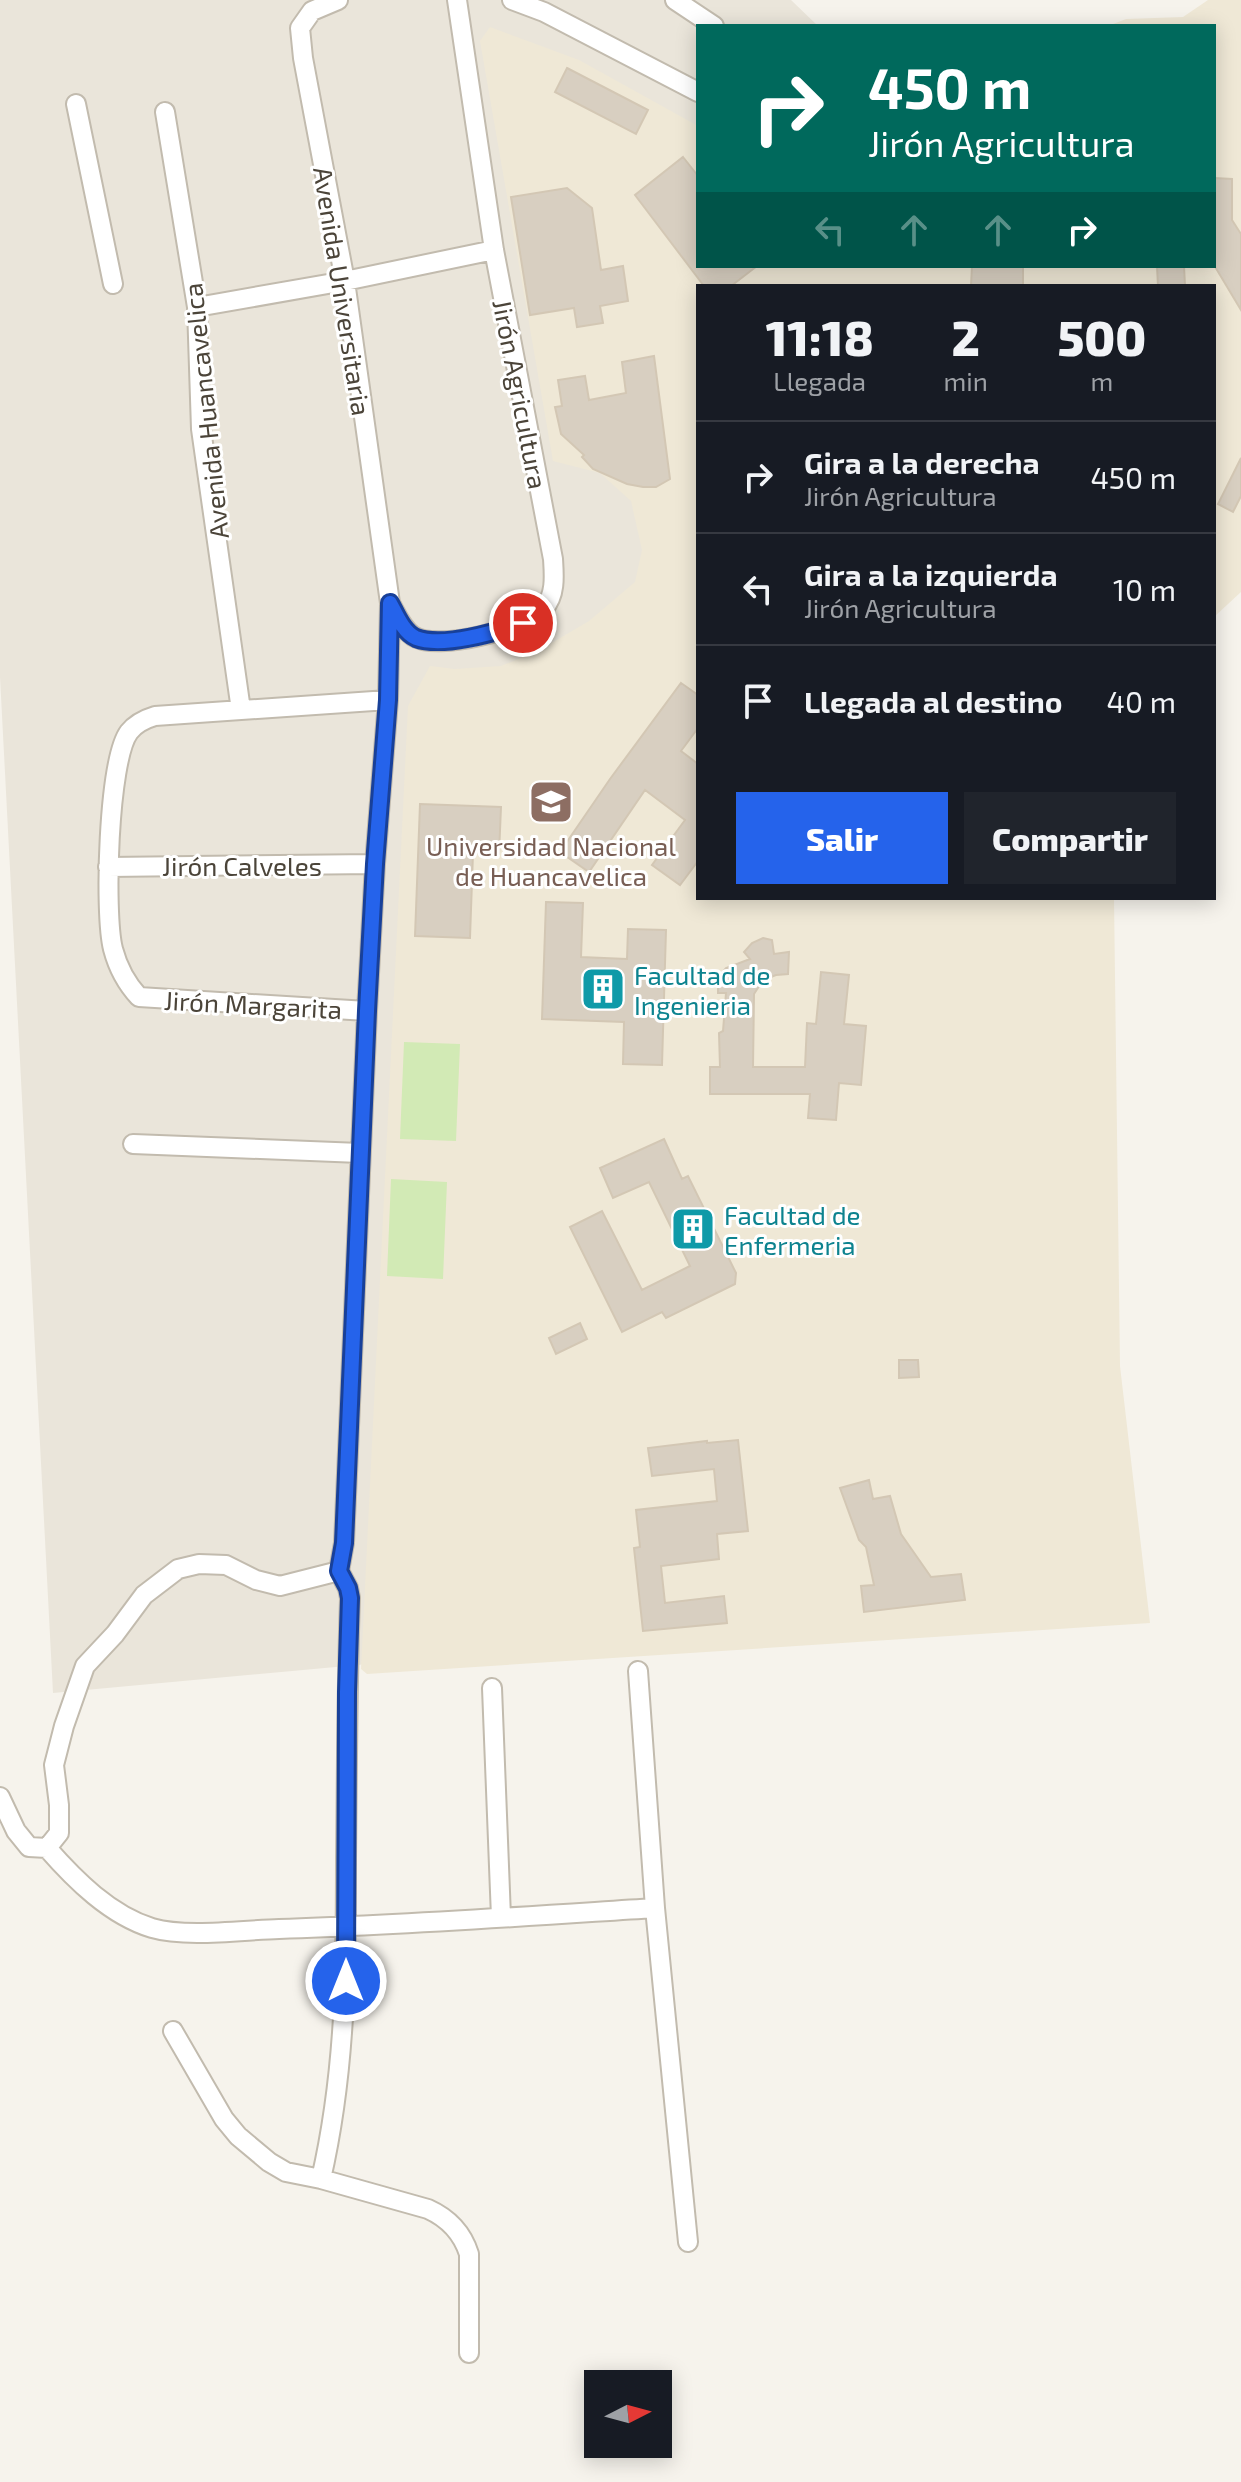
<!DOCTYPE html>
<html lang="es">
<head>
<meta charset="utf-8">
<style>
  :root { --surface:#171b24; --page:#20242c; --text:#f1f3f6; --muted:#9ea1a6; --line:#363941; --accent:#2563eb }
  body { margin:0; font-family:"Exo 2",sans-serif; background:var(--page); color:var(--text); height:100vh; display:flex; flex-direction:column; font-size:30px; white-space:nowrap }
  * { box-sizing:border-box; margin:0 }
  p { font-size:26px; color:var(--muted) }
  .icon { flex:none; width:44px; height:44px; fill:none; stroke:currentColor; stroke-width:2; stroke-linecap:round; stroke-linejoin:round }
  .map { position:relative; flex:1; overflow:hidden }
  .panel { position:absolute; left:696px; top:284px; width:520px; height:616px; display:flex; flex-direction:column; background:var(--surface); border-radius:0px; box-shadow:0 4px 20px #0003 }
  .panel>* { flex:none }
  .hud { position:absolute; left:696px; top:24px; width:520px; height:244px; border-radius:0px; box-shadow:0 4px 20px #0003; background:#00695c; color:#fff; overflow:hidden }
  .needle { width:52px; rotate:84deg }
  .fabs { position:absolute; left:584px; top:2370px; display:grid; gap:16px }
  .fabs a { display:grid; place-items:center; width:88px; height:88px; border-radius:0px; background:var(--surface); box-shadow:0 4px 20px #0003; font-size:40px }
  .pin { position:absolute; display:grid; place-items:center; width:68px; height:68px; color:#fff; margin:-34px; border:4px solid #fff; border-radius:50%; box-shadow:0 2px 8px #0007 }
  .me { position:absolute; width:88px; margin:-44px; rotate:0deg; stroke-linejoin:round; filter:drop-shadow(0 0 6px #0008) }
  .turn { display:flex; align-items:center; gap:28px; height:168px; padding:0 40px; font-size:36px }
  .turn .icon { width:104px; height:104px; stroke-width:2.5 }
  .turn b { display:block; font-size:56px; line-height:68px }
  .lanes { display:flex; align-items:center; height:76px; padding:0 40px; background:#0003; justify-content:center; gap:40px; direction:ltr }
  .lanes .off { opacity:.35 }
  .eta { display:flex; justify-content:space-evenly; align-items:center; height:136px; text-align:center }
  .eta b { font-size:48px; font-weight:800; line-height:56px }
  .button { display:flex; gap:16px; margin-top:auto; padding:16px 40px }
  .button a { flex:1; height:92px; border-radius:0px; background:var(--accent); color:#fff; font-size:32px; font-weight:800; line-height:92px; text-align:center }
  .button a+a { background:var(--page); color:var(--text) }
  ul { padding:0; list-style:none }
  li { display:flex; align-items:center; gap:24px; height:112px; padding:0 40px; border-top:2px solid var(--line) }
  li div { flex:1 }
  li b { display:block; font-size:30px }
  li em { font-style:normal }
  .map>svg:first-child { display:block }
  .residential { fill:#eae5da }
  .education { fill:#efe8d6 }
  .green { fill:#d2eab5 }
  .building { fill:#d8cfc1; stroke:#d3c7b4; stroke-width:2 }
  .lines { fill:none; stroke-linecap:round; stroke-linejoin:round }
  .street-casing { stroke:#c2bbae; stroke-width:22 }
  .street { stroke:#fff; stroke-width:18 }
  .route-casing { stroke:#184099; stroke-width:20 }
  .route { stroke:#2563eb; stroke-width:14 }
  .labels { text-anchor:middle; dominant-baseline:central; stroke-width:6; stroke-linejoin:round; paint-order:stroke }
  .street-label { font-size:26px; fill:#4b4439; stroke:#fff }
  .education-label { font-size:26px; fill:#785e54; stroke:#fff }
  .culture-label { font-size:26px; fill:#0d838f; stroke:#fff; text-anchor:start }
</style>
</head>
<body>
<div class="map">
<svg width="1241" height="2482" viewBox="0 0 1241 2482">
  <rect width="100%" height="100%" fill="#f6f3ec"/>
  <!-- residential -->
  <path class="residential" d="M0,0h791l27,26h-120v872l83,728 -728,67 -53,-1016z"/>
  <!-- education -->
  <path class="education" d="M1208,0h33v592l-27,25v-331h-516v612h416l6,468 30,257 -783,51 -6,-5 47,-963 22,-40 25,3 46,-3 37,-15 51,-30 46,-39 7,-32 -11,-49 -31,-28 -47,-12 -73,-420 10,-14 89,33 119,66v140h516v-240h-106l18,-7 57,-2z"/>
  <!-- green -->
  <path class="green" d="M404,1042l56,2 -4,97 -56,-2z
    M391,1179l56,3 -4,97 -56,-3z"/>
  <!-- building -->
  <path class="building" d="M567,68l81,42 -12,24 -81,-42z
    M683,157l15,19v90h59l-26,20h-27l-69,-91z
    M1214,178l18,1v41l9,14v76l-27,-45z
    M567,188l25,20 9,62 22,-4 5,35 -28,5 3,17 -26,4 -3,-19 -44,7 -19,-118z
    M972,266h51v20h-52z
    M1157,266h27l1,20h-27z
    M654,356l16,123 -14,8h-13l-16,-3 -34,-15 -11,-12 2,-2 -23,-21 -6,-27 7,-1 -4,-26 27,-4 4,24 37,-7 -4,-31z
    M1241,458v38l-8,16 -15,-8z
    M681,683l17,12v33l-17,23 17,13v97l-18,24 -28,-20 33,-45 -40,-30 -56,82 -29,-20 50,-73z
    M420,804l81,3 -2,47 -26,-1 -3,85 -55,-2z
    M546,902l37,1 -2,54 46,2 1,-30 38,1 -4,135 -39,-1 1,-42 -82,-3z
    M763,938l9,2 2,14 15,-2 -1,22 -12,1 -13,5 -9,14 -1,73h52l2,-44 9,1 5,-52 28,3 -5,49 22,2 -5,59 -22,-2 -3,37 -28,-2 2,-24h-100v-27h10l-1,-34 4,-2 3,-38h-8v-16l8,-9 24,-9 -6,-7 8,-9z
    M664,1139l18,40 6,-3 48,97 -1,11 -69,34 -4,-6 -40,20 -52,-105 32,-16 40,79 48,-24 -41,-84 -36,16 -13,-30z
    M580,1323l7,16 -31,15 -7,-16z
    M899,1360h19l1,17 -20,1z
    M738,1440l10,91 -31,3 2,25 -58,7 4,37 59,-7 3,27 -84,8 -9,-83 6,-1 -4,-37 81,-9 -3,-32 -62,7 -4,-28 59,-7v2z
    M869,1480l4,19 17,-3 11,38 30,43 30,-3 4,26 -101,12 -3,-26 13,-1 -8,-38 -7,-7 -19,-52z"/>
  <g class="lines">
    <!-- street casing -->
    <g class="street-casing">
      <path id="street" d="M512,0l32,12 154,80
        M675,0l39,26
        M76,104l37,180
        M165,112l32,195 4,122 40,281
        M197,307l148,-26 149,-31
        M391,605c6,11 12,24 22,31 24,16 113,-7 131,-28 12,-13 10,-33 9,-49l-59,-309 -37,-250
        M108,867l267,-3
        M367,1011l-228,-14c-13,-14 -21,-29 -26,-48 -9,-35 -5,-189 16,-217 7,-9 16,-13 26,-16l233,-16
        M133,1144l227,9
        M638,1671l17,237 33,334
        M492,1688l9,229
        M0,1797l16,34 13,16 18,1 12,-15v-28l-5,-40 10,-39 21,-60 30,-32 29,-39 34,-26 21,-5 27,1 30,15 24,6 59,-15
        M47,1848c28,32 63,67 105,80 34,10 91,2 127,1 125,-4 251,-13 376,-21
        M173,2031l51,88 14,17 31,26 17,10 35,7 107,30c20,9 34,23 41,45v99
        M321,2179c25,-109 25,-210 25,-320 1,-87 1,-174 4,-261l-2,-10 -9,-17 5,-28 23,-532 8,-147 13,-164 2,-97 -45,-322 -42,-223 -3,-30 12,-17 26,-11"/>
    </g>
    <!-- street -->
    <use href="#street" class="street"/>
  </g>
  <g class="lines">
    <!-- route casing -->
    <g class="route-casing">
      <path id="route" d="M346,1981l1,-289 3,-94 -2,-10 -9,-17 5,-28 23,-532 8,-147 13,-164 2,-97c6,11 13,29 26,35 27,10 80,-6 107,-15"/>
    </g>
    <!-- route -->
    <use href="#route" class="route"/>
  </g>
  <!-- icons -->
  <defs>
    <g id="university-square" transform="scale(2.3)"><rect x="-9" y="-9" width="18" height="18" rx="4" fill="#8d6e63" stroke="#fff"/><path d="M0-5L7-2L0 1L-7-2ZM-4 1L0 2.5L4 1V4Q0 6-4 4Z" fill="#fff"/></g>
    <g id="building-square" transform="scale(2.3)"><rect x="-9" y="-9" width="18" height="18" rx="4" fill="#0f9aa8" stroke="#fff"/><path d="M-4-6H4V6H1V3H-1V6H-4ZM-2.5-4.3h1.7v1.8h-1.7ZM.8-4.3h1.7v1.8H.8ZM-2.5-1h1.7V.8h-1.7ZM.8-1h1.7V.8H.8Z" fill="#fff"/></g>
  </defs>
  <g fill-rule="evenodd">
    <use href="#university-square" x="551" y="802"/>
    <use href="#building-square" x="603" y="989"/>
    <use href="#building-square" x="693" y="1229"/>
  </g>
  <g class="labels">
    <!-- street labels -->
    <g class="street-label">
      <text transform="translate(343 291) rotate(81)">Avenida Universitaria</text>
      <text transform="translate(521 394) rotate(79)">Jirón Agricultura</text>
      <text transform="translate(205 411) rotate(-96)">Avenida Huancavelica</text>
      <text x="242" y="865">Jirón Calveles</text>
      <text transform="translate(253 1004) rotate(3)">Jirón Margarita</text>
    </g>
    <!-- education labels -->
    <g class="education-label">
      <text x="551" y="845">Universidad Nacional<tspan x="551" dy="30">de Huancavelica</tspan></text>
    </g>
    <!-- culture labels -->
    <g class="culture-label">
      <text x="634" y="974">Facultad de<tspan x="634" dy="30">Ingenieria</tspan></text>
      <text x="724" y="1214">Facultad de<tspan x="724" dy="30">Enfermeria</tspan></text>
    </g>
  </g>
</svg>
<div class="fabs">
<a><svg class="needle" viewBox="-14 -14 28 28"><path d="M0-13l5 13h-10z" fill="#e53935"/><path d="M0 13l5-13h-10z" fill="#9ea1a6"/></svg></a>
</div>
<div class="pin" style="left:523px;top:623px;background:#d93025"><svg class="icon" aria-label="arrive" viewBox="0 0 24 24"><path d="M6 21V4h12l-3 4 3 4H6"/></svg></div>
<svg class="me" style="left:346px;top:1981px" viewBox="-20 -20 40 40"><circle r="17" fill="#2563eb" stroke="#fff" stroke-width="3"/><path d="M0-11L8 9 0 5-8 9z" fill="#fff"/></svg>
<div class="hud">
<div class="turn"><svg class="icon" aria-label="right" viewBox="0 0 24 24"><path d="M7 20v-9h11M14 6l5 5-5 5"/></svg><div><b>450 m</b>Jirón Agricultura</div></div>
<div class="lanes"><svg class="icon off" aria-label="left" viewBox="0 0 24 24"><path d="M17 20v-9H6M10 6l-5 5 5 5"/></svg><svg class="icon off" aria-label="ahead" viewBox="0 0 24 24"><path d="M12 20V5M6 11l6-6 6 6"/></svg><svg class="icon off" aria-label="ahead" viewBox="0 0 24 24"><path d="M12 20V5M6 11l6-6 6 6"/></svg><svg class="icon" aria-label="right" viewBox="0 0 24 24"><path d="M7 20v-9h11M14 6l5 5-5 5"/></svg></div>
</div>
<section class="panel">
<div class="eta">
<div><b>11:18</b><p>Llegada</p></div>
<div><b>2</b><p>min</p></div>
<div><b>500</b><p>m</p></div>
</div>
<ul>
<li><svg class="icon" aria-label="right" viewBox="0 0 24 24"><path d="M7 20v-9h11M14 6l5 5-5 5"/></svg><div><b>Gira a la derecha</b><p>Jirón Agricultura</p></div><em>450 m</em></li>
<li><svg class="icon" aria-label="left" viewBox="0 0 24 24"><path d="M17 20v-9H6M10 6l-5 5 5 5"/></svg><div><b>Gira a la izquierda</b><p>Jirón Agricultura</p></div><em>10 m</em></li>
<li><svg class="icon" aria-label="arrive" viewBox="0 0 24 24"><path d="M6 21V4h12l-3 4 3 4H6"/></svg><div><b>Llegada al destino</b></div><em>40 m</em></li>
</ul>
<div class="button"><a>Salir</a><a>Compartir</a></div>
</section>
</div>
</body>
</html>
